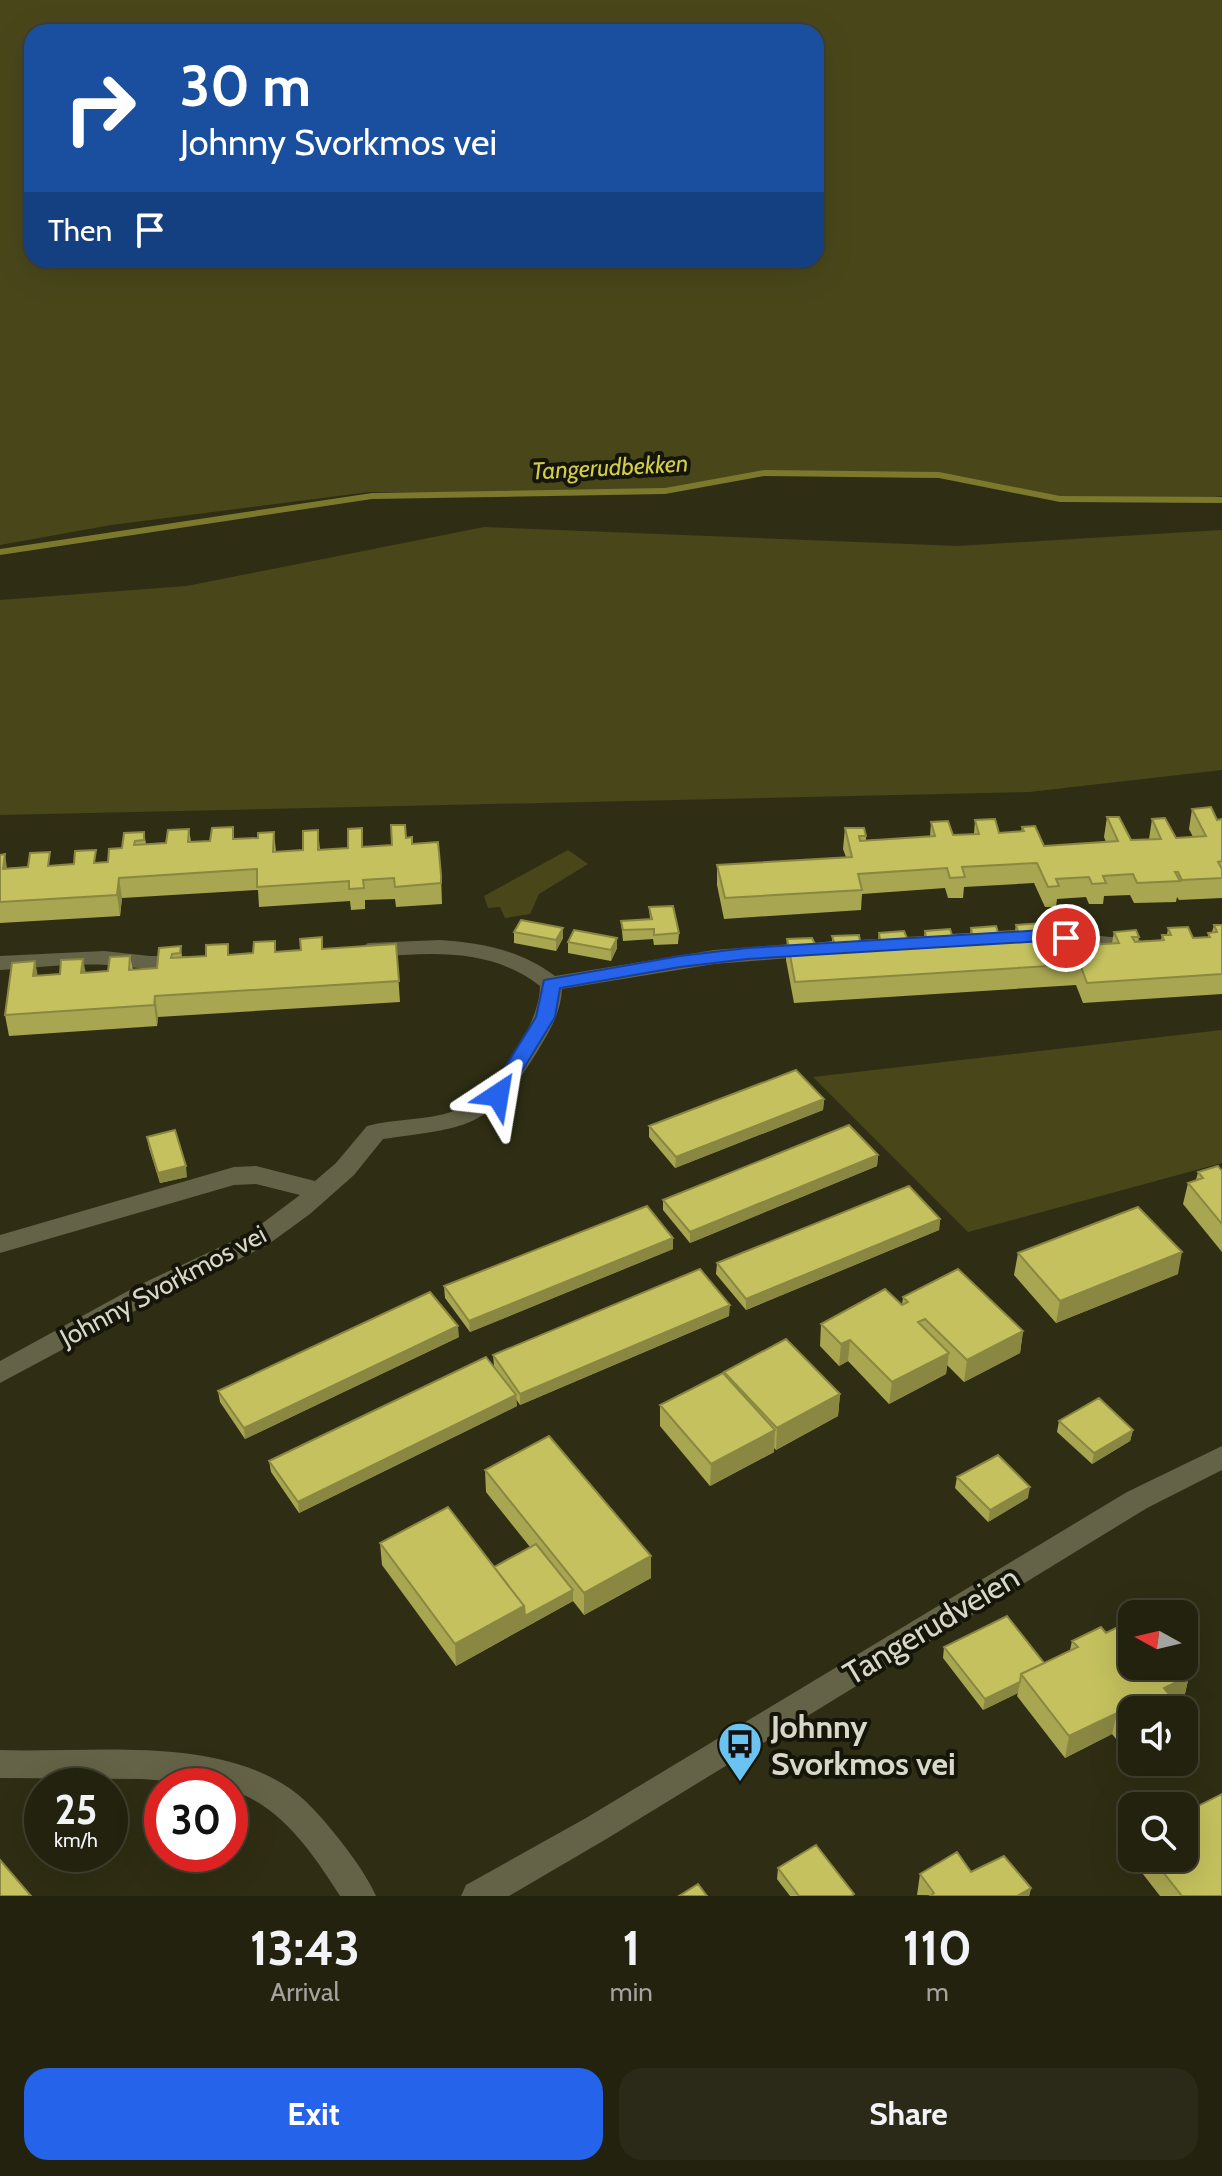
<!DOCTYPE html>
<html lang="en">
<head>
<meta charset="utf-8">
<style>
  :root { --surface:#23220f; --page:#2b2a18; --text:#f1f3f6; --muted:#a3a49e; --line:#403f2f; --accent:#2563eb }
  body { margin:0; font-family:Cabin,sans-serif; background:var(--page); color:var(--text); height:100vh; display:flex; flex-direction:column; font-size:30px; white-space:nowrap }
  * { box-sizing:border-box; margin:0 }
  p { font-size:26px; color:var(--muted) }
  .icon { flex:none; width:44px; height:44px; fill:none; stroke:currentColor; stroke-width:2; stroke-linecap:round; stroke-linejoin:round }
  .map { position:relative; height:1896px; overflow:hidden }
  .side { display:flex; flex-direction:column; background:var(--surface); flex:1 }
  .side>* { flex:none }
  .banner { position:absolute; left:24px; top:24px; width:800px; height:244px; border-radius:24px; box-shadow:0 8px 32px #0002,0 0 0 2px var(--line); background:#1a4fa0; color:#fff; overflow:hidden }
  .needle { width:52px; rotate:278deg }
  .buttons { position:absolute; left:1118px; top:1600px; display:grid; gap:16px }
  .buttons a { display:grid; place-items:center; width:80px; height:80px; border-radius:16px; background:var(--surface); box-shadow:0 8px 32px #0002,0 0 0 2px var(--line); font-size:40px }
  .speed { position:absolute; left:24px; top:1768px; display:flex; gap:16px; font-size:40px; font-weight:700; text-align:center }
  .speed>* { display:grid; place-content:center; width:104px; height:104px; border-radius:50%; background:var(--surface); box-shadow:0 8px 32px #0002,0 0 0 2px var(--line); line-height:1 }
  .speed small { font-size:20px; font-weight:400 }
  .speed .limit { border:12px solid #d22; background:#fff; color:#111 }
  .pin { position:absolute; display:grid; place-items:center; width:68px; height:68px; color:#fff; margin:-34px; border:4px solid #fff; border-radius:50%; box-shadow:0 2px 8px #0007 }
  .me { position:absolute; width:88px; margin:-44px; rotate:33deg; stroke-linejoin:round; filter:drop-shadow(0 0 6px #0008) }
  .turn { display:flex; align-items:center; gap:28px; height:168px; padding:0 24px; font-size:36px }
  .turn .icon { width:104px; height:104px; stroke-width:2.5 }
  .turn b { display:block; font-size:56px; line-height:68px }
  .then { display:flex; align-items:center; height:76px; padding:0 24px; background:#0003; gap:16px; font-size:30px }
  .eta { display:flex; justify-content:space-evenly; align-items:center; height:136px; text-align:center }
  .eta b { font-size:48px; font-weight:800; line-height:56px }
  .action { display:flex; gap:16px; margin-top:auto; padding:16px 24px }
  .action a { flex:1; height:92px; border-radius:24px; background:var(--accent); color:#fff; font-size:32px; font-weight:800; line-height:92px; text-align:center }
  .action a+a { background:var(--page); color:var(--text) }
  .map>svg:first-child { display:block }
  .green { fill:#49471a; fill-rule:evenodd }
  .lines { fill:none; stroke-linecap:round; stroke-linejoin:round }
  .stream { fill:#7c792d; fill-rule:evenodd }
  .minor { fill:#646347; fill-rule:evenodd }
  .tertiary { fill:#646347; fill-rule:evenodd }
  .wall { fill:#a9a651 }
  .shaded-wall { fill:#898742 }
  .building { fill:#c4c15e; stroke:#898742; stroke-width:2 }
  .route { fill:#2563eb; stroke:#184099; stroke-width:2 }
  .labels { text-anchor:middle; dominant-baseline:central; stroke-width:8; stroke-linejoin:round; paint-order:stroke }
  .far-water-label { font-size:24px; font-style:italic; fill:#d2cd47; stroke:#16150a }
  .street-label { font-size:26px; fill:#d8d8c9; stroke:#16150a }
  .near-street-label { font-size:32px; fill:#d8d8c9; stroke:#16150a }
  .near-poi-label { font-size:32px; font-weight:bold; fill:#d8d8c9; stroke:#16150a; text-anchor:start }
</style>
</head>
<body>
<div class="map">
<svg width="1222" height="1896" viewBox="0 0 1222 1896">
  <rect width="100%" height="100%" fill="#2f2e14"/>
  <!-- green -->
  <path class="green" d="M0,0h1222v496l-27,4 -138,-4 -117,-18 -177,-3 -97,18 -297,-1 -258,33 -111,20zM32,32h784v228h-784z
    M484,527l474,19 264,-16v240l-193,22 -1029,23v-215l187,-14z
    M568,850l20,14 -49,30 -9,20 -25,4 -5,-11 -12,1 -4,-12z
    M1222,1030v133l-254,69 -155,-155z"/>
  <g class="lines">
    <!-- stream -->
    <path class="stream" d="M764,470l175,2 121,24 162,1v6l-162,-1 -121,-24 -175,-2 -99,18 -293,5 -372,56v-6l372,-56 293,-5z"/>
    <!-- minor -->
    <path class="minor" d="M1041,929l69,8 24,-1 11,7c-12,16 -92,3 -112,-2l-3,-5 3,-5z
      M440,940c42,3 81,10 115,36l159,-26 101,-8 11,7 -11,7 -101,8 -152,25c-1,24 -13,43 -25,63 -48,77 -68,75 -154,87l-29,36 -44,39 -44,32 -111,54 -155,83v-22l137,-75 111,-52 52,-39 -44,-11 -22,1 -234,68v-18l234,-68 22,-1 59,15 21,-18 31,-37c29,-8 59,-5 87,-15 37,-13 86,-85 86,-125 -40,-31 -86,-34 -136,-31 -14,0 -38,7 -47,-5l11,-7z
      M104,951l46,5h44l3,5 -3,5c-29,7 -58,1 -87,-1 -35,-2 -72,3 -107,5v-14z
      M0,1750c88,3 205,-14 283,34 22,13 40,35 56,55 14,18 28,37 37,57h-36c-26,-41 -60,-92 -110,-106v-4l-88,-7 -142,-1z"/>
    <!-- tertiary -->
    <path class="tertiary" d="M1222,1446v24l-75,38 -539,330 -99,58h-48l5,-11 120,-67 541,-326z"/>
  </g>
  <!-- wall -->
  <path class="wall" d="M1192,809l25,11 5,-1v79l-43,2 -2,-3 -1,5 -42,1 -4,-8 -26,1 -1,8h-14l-3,-7 -29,2 -1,8h-11l-11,-24 -70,4 -1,11h-15l-3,-10 -83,6 -1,16 -137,9 -7,-34v-20l129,-8 -3,-8 2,-21 21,8v4l64,-3 1,-15 22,13 21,-1 1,-14 24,13 22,-1 1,-5 22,19 62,-4 -2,-5 3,-20 24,23 18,-1 3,-20 24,19 17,-1 -4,-8z
    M189,829l2,13 67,-4 16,-6 2,20 27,-2 15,-20 2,20 72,-5 14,-7 35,37 1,29 -46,3 -1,-8 -30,1v9l-14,1 -1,-9 -91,6 -1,-17 -136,8 -2,18 -120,7v-68l7,13 101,-6 14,-14 22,-16 2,12 20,-1z
    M649,907l30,26 -1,11 -24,1 -1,-6 -30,2 -2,-20 29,-2z
    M1016,925l28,4 28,17 40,-3 2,-11 25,5 -1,4 23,-1 1,-5h5l1,-7 25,10 15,-1v-4l4,-1 2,-7h8v69l-139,9 -7,-18 -282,18 -8,-43 1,-21 28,5 17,-2v-6l28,5 18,-1 1,-7 28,5 17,-1 1,-6 27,4 18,-1 1,-6 27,4 17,-1z
    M514,932l49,6 -7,13 -42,-8z
    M322,937l1,12 73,-5 4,58 -242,15 -1,9 -148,10 -4,-21 30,-54 2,15 71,-5 22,-15 3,14 24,-2 24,-22 1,12 24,-2 22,-12 1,11 48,-3 24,-2z
    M617,938v10l-6,13 -43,-8v-11z
    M824,1099l-1,11 -148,58 -26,-31v-11z
    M147,1137l40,40 -27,6 -11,-35z
    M878,1155l-1,11 -187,77 -27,-33v-10z
    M1222,1171v81l-39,-48 5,-21 8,-3 2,-8z
    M940,1219l-1,11 -193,80 -30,-36 1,-11z
    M673,1238v11l-203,83 -25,-34 -1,-12z
    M1018,1253l160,21 -122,49 -42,-48z
    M903,1297l120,34 -3,22 -56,29 -17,-17 -1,9 -57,30 -41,-43 -9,5 -19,-20 1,-22 81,-19z
    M729,1316l-209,89 -4,-6 1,7 -218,107 -28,-41 -2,-11 229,-89 -4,-6 -1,-11z
    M459,1337l-214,102 -25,-37 -2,-11z
    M724,1372l116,22 -2,22 -62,34 -2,-2v4l-64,34 -50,-60v-21l64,-31z
    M1059,1421l74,9 -3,11 -38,23 -35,-32z
    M485,1470l166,108 -67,37 -11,-14 -117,65 -74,-101 -2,-22 114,24 36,-20 -44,-55z
    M957,1477l71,21 -40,24 -33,-34z
    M1106,1633l83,43 -5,22 -12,5 -2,7h-38l-11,35 -9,-11 -47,24 -48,-62 1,-3 -35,17 -40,-52 1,-11 100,16 26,-13 2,-9z
    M1132,1858h52l38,38h-62l-28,-36z
    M778,1868l76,28h-64l-13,-17z
    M971,1872l60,16 -2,8 -112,-1 3,-21z"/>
  <!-- shaded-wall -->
  <path class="shaded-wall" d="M5,854l3,21 -5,-6z
    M119,878l3,20 -2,18 -3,-21z
    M563,928v10l-7,13v-11z
    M617,938v10l-6,13v-11z
    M83,959l4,20 -6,-6z
    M35,961l4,21 -6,-6z
    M155,996l3,21 -1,9 -3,-21z
    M824,1099l-1,11 -148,58 1,-11z
    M878,1155l-1,11 -187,77v-11z
    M186,1166l1,11 -27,6 -2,-10z
    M940,1219l-1,11 -193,80v-11z
    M673,1238v11l-203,83 -1,-11z
    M1182,1252l-4,22 -122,49 4,-22z
    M730,1305l-1,11 -209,89v-11z
    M458,1326l1,11 -214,102 -1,-11z
    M1023,1331l-3,22 -56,29 3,-22z
    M850,1340l-2,21 -9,5 2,-22z
    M949,1353l-3,21 -57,30 3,-22z
    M840,1394l-2,22 -62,34 1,-22z
    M516,1395l1,11 -218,107 -1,-11z
    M775,1430l-1,22 -64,34 1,-22z
    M1133,1430l-3,11 -38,23 2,-11z
    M1030,1487l-2,11 -40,24 2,-12z
    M651,1556v22l-67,37v-22z
    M573,1590v11l-117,65 -1,-22 69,-38z
    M1189,1676l-5,22 -12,5 -2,7h-18l12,-22z
    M1020,1682l-2,11 -35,17 2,-11z
    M1117,1713l-5,21 -47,24 4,-22z
    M1132,1720v19l-11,6 4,-22z
    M1031,1888l-2,8h-12z"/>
  <!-- building -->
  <path class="building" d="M1211,807l6,13 5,-1v42l-4,1 4,7v9l-40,2 -4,-8h-3l5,9 -43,2 -4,-9 -30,2 3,7 -14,1 -3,-7 -33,2 3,7 -11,1 -11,-24 -75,4 3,10 -15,1 -3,-10 -89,6 4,16 -137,8 -8,-33 135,-8 -7,-29h19l2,8h-7l1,5 75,-5 -4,-14 17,-1 5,14 26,-1 -4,-14 20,-1 4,14 25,-2 -2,-4 13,-1 9,20 74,-5 -11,-24h12l12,23 30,-1 -9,-20 13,-1 11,20 30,-2 -14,-27z
    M391,825h14l1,13 6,-1v7l26,-2 3,33v8l-46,4 -1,-9 -31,2 1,8 -15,1v-8l-92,6v-18l-138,9 -2,17 -117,7v-47l5,-1 -2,15 25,-2 2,-14 20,-1 -2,14 26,-2 1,-13 21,-1 -2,13 14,-1 1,-13 13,-1 2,-15 20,-1v8l-9,1 -1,4 32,-2 2,-13 21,-1 -1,13 22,-1 2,-13 21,-1v12l25,-1v-5l16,-1 -1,20 30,-2v-19l15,-1v20l30,-2v-19l14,-1v19l30,-2z
    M673,906l6,27 -25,2v-6l-31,1 -2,-9 31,-2 -3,-12z
    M521,920l42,8 -7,12 -42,-8z
    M1042,923l2,6 20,-1 8,18 47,-3 -5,-11 22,-2 3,7h-7l3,5 29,-2 -2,-5h9l-3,-7 20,-1 5,11 17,-1 -2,-4 9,-1 -3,-7h8v49l-135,9 -7,-19 -285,18 -8,-43 25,-1 3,6 19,-2 -2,-6 27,-1 1,6 20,-1 -1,-7 25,-2 3,7 19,-1 -1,-6 25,-2 2,6 20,-1 -1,-6 25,-2 2,6 20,-1 -2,-6z
    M574,930l43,8 -6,12 -43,-8z
    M322,937v12l74,-5 3,37 -244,15 -1,9 -149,10 7,-52 23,-2 -2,15 27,-2 1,-14 22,-1 -2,14 27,-2 2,-14 20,-1 -1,14 28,-2 2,-20 22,-2 -1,7 -8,1 -1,4 35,-2v-11l22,-1v11l25,-2 1,-11 21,-1v11l26,-2 -1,-11z
    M796,1070l28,29 -148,58 -27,-31z
    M849,1125l29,30 -188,77 -27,-32z
    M175,1130l11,36 -28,7 -11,-36z
    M1218,1166l4,5v53l-34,-41 15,-5 -5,-6z
    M909,1186l31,33 -194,80 -29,-36z
    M647,1206l26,32 -204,83 -25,-35z
    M1138,1207l44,45 -122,49 -42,-48z
    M700,1269l30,36 -210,89 -27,-39z
    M958,1269l65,62 -56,29 -42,-41 -7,3 31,31 -57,29 -42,-42 -9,4 -20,-20 64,-35 17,16 6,-3 -5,-5z
    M430,1292l28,34 -214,102 -26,-37z
    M786,1339l54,55 -63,34 -53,-56z
    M486,1357l30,38 -218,107 -29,-41z
    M723,1373l52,57 -64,34 -51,-59z
    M1099,1398l34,32 -39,23 -35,-32z
    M549,1436l102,120 -67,37 -99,-123z
    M998,1455l32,32 -40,23 -33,-33z
    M448,1507l76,99 -69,38 -75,-101z
    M536,1544l37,46 -48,26 -1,-10 -30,-39z
    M1007,1616l37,47 -23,11 -1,8 -35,17 -41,-52z
    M1132,1620v46h49l8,10 -25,12 9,11 -21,11h-20v10l-7,3 -8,-10 -48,23 -48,-62 57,-27 -6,-6 29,-14 5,6z
    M1222,1794v102h-40l-30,-38h32v-45z
    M816,1845l38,49 -3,2h-52l-21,-28z
    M957,1852l14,20 33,-16 27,32 -14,8h-87l4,-3 -14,-19z
    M0,1860l31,36h-31z
    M698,1884l9,12h-28z"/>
  <!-- route -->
  <path class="route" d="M1044,930l28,4 3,4 -9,6 -22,-3 -297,18 -67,8 -120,21 -5,29 -50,82 -7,2 -10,-6 48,-78 8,-37 136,-24 67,-8z"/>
  <!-- icons -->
  <defs>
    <g id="bus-pin" transform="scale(2.3)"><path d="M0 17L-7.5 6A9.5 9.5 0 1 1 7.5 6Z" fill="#6ac3f1" stroke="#16150a"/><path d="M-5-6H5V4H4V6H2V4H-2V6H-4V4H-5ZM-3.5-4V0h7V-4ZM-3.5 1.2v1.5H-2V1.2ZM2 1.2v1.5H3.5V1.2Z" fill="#111"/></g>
  </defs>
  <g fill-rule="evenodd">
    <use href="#bus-pin" x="740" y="1744"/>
  </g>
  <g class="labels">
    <!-- far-water labels -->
    <g class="far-water-label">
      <text transform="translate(610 467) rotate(-3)">Tangerudbekken</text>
    </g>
    <!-- street labels -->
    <g class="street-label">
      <text transform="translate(163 1286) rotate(-28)">Johnny Svorkmos vei</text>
    </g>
    <!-- near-street labels -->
    <g class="near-street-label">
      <text transform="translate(931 1625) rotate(-31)">Tangerudveien</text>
    </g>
    <!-- near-poi labels -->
    <g class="near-poi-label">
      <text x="771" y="1726">Johnny<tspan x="771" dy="37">Svorkmos vei</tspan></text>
    </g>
  </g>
</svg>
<div class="buttons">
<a><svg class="needle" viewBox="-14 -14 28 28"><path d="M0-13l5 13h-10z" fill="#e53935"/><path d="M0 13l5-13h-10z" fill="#a3a49e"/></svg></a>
<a><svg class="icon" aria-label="sound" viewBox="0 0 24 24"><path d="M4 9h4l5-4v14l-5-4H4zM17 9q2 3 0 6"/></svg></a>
<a><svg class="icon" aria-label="search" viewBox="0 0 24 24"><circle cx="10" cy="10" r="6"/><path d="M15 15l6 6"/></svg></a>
</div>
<div class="speed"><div>25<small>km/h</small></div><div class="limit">30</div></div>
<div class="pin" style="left:1066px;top:938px;background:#d93025"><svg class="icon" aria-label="arrive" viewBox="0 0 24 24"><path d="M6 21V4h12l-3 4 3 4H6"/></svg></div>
<svg class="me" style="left:498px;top:1095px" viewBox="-20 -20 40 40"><path d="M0-17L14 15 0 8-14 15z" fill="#2563eb" stroke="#fff" stroke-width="4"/></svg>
<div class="banner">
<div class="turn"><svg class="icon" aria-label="right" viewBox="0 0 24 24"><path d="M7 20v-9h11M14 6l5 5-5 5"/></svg><div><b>30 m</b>Johnny Svorkmos vei</div></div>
<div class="then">Then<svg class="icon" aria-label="arrive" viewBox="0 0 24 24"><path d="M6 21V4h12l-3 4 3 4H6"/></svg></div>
</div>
</div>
<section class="side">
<div class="eta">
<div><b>13:43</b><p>Arrival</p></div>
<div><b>1</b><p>min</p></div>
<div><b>110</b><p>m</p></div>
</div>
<div class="action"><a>Exit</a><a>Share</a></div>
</section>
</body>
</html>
